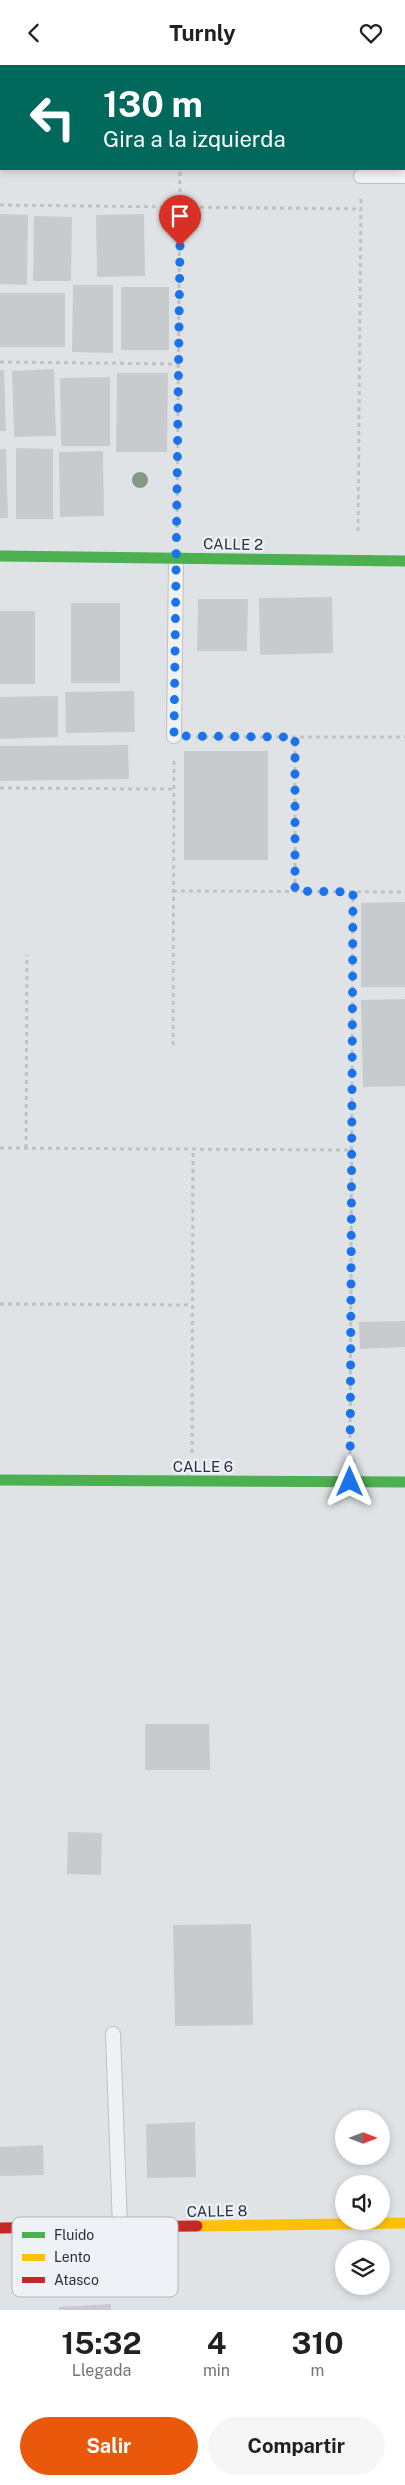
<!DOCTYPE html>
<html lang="es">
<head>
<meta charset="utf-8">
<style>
  :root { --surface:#fff; --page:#f6f6f6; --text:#202124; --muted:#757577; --accent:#ea580c }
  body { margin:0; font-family:"Public Sans",sans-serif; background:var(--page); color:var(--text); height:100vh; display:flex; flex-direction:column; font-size:19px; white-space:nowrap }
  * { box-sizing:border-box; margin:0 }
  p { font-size:16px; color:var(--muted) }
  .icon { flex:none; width:28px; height:28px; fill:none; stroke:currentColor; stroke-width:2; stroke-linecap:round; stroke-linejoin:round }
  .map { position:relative; height:2245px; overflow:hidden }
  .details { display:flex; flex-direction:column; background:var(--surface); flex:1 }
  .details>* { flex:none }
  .top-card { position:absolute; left:0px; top:0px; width:405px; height:105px; box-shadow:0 2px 8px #0003; background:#00695c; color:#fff; overflow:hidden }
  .needle { width:32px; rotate:90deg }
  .buttons { position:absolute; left:335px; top:2045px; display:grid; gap:10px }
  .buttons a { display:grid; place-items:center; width:55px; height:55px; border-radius:50%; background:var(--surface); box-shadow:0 2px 8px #0003; font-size:25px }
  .pin { position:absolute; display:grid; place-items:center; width:42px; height:42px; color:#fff; margin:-51px -21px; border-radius:50% 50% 50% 0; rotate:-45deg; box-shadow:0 0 5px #0007 }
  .pin .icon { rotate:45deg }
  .me { position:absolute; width:55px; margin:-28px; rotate:0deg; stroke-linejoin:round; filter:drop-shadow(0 0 4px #0008) }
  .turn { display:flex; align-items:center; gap:18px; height:105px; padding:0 20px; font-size:22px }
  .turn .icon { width:65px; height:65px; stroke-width:2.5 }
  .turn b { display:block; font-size:35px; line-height:42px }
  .eta { display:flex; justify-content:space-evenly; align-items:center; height:85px; text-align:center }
  .eta b { font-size:30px; font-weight:700; line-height:35px }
  .cta { display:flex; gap:10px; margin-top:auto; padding:10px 20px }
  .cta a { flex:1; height:58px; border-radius:30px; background:var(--accent); color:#fff; font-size:20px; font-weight:700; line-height:58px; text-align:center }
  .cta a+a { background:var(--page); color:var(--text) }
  header { display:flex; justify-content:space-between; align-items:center; height:65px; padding:0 20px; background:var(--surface); font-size:22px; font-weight:700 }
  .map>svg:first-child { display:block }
  .building { fill:#c8cbce }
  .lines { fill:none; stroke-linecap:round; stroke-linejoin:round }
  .lane-casing { stroke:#bec1c4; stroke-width:16 }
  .path { stroke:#bfc1c6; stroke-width:3; stroke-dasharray:4 4; stroke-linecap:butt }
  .lane { stroke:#f0f1f2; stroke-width:14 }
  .fast { stroke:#4caf50; stroke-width:11 }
  .slow { stroke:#ffc107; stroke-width:11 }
  .jam { stroke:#c62828; stroke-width:11 }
  .tree { fill:#869884 }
  .route { stroke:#1a73e8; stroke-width:9; stroke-dasharray:0 16.2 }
  .labels { text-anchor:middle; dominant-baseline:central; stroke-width:4.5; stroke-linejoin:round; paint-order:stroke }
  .street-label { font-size:15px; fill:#27303f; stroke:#eef1f6 }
  .key { fill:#eef1f6; stroke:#b2b7bf; stroke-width:1 }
  .key-label { font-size:14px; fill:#27303f }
</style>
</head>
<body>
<header><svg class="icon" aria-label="back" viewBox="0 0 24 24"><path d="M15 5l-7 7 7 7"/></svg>Turnly<svg class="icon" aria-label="heart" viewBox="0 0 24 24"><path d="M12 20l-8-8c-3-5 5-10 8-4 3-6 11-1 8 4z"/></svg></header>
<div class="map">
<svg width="405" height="2245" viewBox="0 0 405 2245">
  <rect width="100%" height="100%" fill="#e0e3e6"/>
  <!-- building -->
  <path class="building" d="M0,149l28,1 -1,70 -27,-1z
    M144,149l1,62 -48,1 -1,-62z
    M34,151l38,1 -1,64h-38z
    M73,220h40v68l-41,-1z
    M121,222h48v63h-48z
    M0,228h65v54h-65z
    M54,304l2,67 -42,1 -2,-66z
    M0,305h4l2,61h-6z
    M117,308h51l-1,79h-51z
    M110,312v69h-49l-1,-68z
    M16,383l37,1v70h-37z
    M0,384h6l2,69h-8z
    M103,386l1,65 -44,1 -1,-65z
    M332,532l1,56 -73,2 -1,-57z
    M198,534h50l-1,52h-50z
    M71,538h49v80h-49z
    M0,546h35v73h-35z
    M134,626l1,41 -69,1 -1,-41z
    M58,631v41l-58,2v-42z
    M128,680l1,34 -129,2v-35z
    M184,686h84v109h-84z
    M405,837v85h-44v-84z
    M405,934v87l-42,1 -2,-87z
    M405,1256v26l-45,2 -1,-27z
    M145,1659h64l1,46h-65z
    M68,1767l34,1 -1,42 -34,-1z
    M251,1859l2,101 -78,1 -2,-101z
    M195,2057l1,55 -49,1 -1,-54z
    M43,2080l1,30 -44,1v-29z
    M111,2239v6h-52v-3z"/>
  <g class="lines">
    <!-- lane casing -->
    <g class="lane-casing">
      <path id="lane" d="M361,111h44
        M174,671l2,-178
        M113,1969l7,193"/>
    </g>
    <!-- path -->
    <path class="path" d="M182,1v-1
      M362,1v-1
      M0,140l361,4
      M0,297l179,2
      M177,463l3,-359
      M358,466l3,-332
      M196,672h209
      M0,723l174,1
      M173,826l232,1
      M295,826v-154
      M173,980l1,-287
      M0,1083l352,2
      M26,1083l1,-193
      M0,1239l192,1
      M192,1388l1,-304
      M350,1389l3,-562"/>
    <!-- lane -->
    <use href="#lane" class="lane"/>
    <!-- fast -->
    <path class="fast" d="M0,491l405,5
      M0,1415l405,2"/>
    <!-- slow -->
    <path class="slow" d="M197,2161l208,-3"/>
    <!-- jam -->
    <path class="jam" d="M0,2163l197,-2"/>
  </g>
  <!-- trees -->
  <circle class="tree" cx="140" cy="415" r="8"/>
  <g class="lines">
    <!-- route -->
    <path class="route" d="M180,181l-6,490 121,1v154l58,1 -3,590"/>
  </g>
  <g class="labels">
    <!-- street labels -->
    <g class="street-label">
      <text transform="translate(233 479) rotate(1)">CALLE 2</text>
      <text x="203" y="1401">CALLE 6</text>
      <text transform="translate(217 2146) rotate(-1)">CALLE 8</text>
    </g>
  </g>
  <!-- legend -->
  <rect x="12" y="2152" width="166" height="80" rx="8" class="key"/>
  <rect x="22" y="2167" width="23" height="6" fill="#4caf50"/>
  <rect x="22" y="2189" width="23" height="7" fill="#ffc107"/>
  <rect x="22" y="2212" width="23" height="6" fill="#c62828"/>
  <g class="key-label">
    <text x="54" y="2175">Fluido</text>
    <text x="54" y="2197">Lento</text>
    <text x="54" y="2220">Atasco</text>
  </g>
</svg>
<div class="buttons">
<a><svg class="needle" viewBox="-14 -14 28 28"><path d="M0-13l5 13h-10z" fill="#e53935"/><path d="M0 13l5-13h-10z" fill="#757577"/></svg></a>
<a><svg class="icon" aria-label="sound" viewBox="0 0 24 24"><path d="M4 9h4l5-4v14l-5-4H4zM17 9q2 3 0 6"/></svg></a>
<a><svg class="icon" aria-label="layers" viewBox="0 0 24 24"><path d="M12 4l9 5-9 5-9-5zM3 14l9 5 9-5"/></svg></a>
</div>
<div class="pin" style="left:180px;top:181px;background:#d93025"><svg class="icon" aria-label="arrive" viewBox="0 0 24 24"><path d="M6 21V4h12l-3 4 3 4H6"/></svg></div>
<svg class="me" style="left:350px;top:1417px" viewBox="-20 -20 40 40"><path d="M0-17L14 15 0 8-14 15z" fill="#1a73e8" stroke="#fff" stroke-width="4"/></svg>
<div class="top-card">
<div class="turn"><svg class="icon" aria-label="left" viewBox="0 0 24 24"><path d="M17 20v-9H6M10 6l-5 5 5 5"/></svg><div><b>130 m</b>Gira a la izquierda</div></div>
</div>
</div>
<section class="details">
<div class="eta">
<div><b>15:32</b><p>Llegada</p></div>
<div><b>4</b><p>min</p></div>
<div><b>310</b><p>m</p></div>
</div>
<div class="cta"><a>Salir</a><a>Compartir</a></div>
</section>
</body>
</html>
